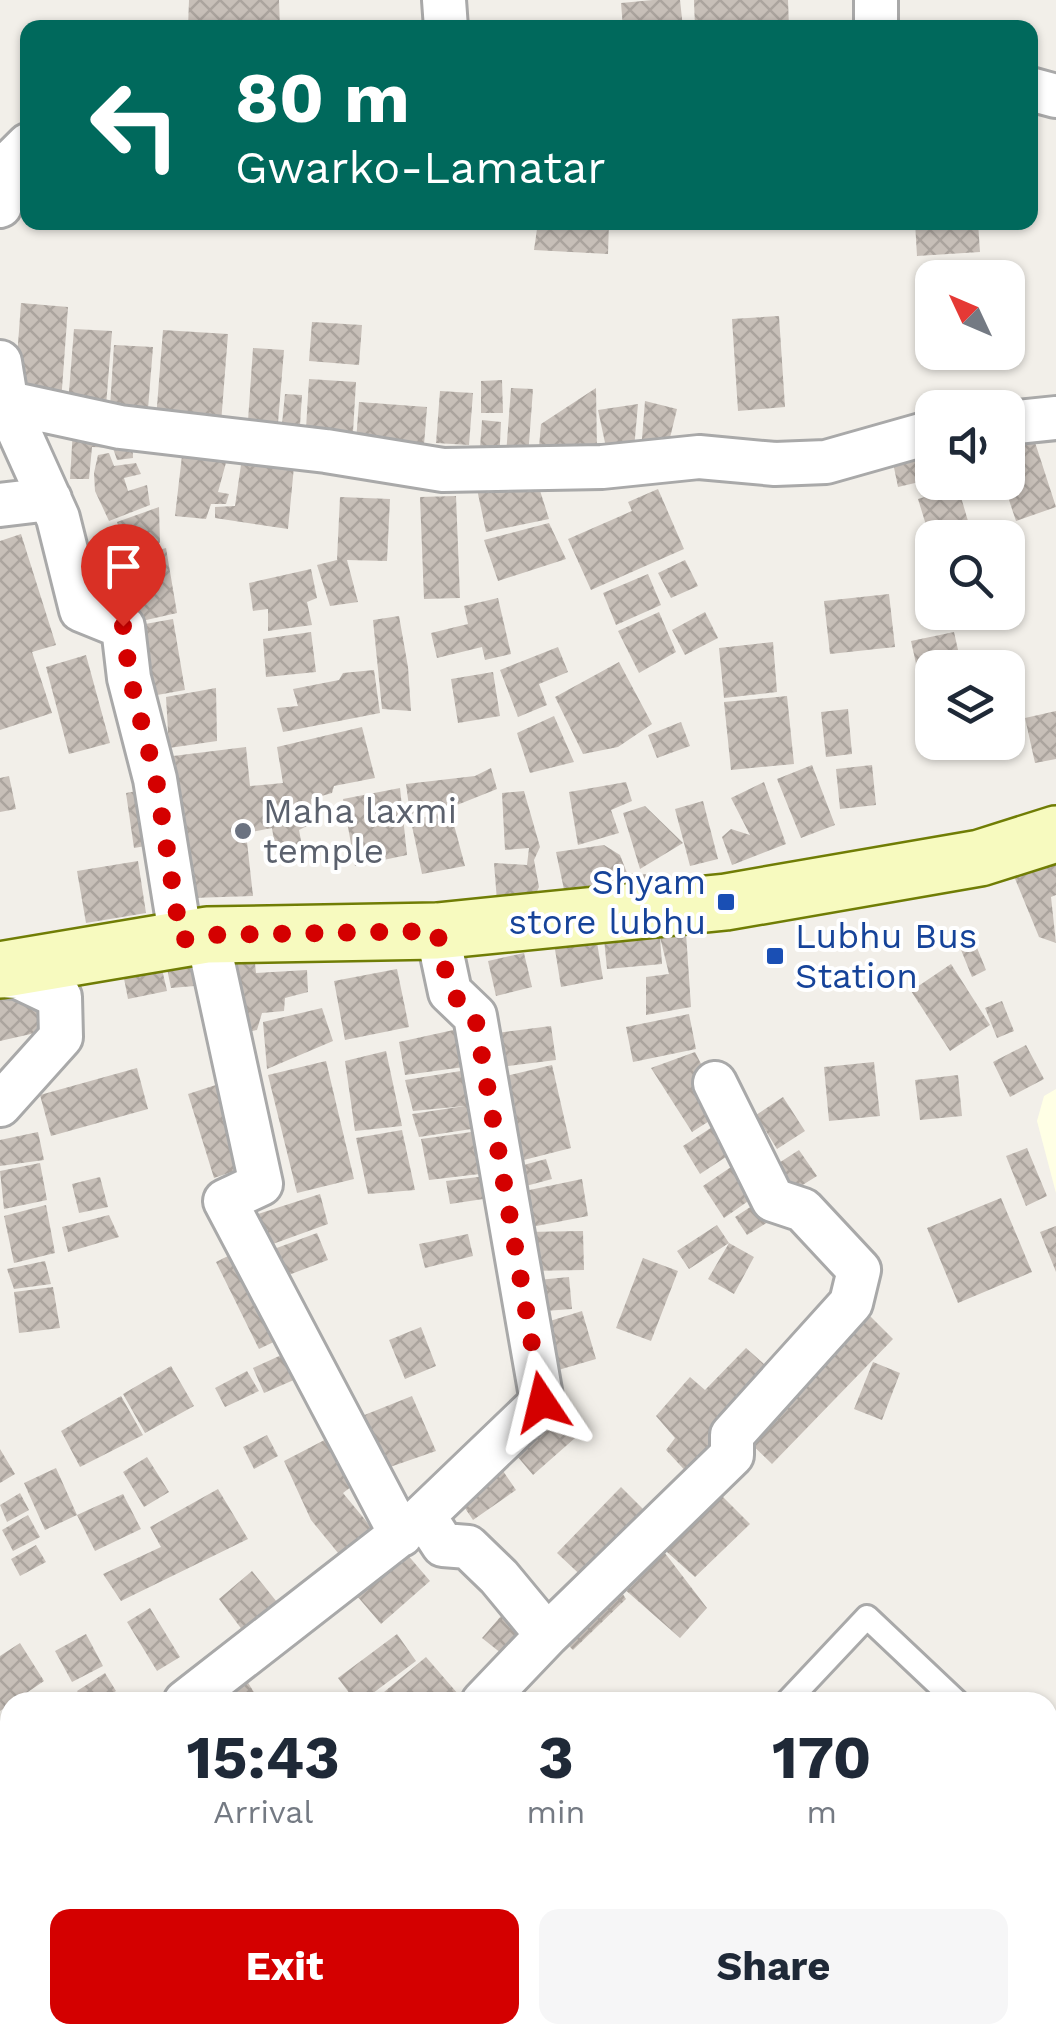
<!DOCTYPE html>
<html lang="en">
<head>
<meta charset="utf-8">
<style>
  :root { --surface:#fff; --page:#f6f6f7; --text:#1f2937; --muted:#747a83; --accent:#d40000 }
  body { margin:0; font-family:"Work Sans",sans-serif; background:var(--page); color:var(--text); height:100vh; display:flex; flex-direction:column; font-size:38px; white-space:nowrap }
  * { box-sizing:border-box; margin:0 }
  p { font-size:32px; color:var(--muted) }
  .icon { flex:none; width:55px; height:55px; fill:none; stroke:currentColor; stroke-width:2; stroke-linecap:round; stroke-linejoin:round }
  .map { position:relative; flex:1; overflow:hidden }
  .panel { position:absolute; left:0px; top:1692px; width:1058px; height:352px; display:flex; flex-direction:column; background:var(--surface); border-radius:30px 30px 0 0; box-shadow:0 2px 8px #0004 }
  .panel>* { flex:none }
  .banner { position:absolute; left:20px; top:20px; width:1018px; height:210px; border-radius:20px; box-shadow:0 2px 8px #0004; background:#00695c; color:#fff; overflow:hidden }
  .needle { width:65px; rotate:314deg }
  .tools { position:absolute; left:915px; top:260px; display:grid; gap:20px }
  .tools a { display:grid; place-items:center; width:110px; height:110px; border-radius:20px; background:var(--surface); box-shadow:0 2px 8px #0004; font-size:50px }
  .pin { position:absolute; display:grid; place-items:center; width:85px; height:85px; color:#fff; margin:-102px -42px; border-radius:50% 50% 50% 0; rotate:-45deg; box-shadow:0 0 10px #0007 }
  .pin .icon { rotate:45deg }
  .me { position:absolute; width:110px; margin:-55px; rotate:350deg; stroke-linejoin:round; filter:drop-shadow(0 0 8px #0008) }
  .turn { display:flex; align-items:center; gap:35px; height:210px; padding:0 50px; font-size:45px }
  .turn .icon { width:130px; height:130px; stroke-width:2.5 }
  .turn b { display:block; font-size:70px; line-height:85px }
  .eta { display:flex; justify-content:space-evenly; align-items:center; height:170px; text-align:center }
  .eta b { font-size:60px; font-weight:700; line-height:70px }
  .cta { display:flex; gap:20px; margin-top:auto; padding:20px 50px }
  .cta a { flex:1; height:115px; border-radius:20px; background:var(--accent); color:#fff; font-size:40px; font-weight:700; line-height:115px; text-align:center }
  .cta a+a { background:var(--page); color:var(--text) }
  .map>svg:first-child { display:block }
  .education { fill:#ffffe5 }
  .building { fill:url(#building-cross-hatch) }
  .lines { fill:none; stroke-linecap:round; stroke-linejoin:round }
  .service-casing { stroke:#a9a9a9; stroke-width:28 }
  .minor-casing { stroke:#a9a9a9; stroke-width:48 }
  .secondary-casing { stroke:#707d05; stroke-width:60 }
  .service { stroke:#fff; stroke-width:22 }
  .minor { stroke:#fff; stroke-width:42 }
  .secondary { stroke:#f7fabf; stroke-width:55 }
  .route { stroke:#d40000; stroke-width:18; stroke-dasharray:0 32.4 }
  .worship-dot { fill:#6b7280; stroke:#fff; stroke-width:4 }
  .transit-dot { fill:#1a4fb4; stroke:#fff; stroke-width:4 }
  .labels { text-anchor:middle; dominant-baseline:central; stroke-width:8; stroke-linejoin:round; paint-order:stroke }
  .worship-label { font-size:35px; fill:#5b616d; stroke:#fff; text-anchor:start }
  .transit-label { font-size:35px; fill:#164399; stroke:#fff; text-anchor:end }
</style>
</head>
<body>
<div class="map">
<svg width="1056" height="2044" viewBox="0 0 1056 2044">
  <defs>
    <pattern id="building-cross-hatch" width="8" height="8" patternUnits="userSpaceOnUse" patternTransform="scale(2.5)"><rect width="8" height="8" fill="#c7bfb8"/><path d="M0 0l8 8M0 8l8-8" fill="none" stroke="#aba49e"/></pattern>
  </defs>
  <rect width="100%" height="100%" fill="#f2efe9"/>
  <!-- education -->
  <path class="education" d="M1056,1089v104l-19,-72 7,-25z"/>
  <!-- building -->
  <path class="building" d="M189,0h90l1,28h-92z
    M653,0h27l3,28h-60l-2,-25z
    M694,0h94l1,28h-94z
    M538,222h71l-1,32 -74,-4z
    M915,222h63l2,30 -63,4z
    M21,303l47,4 -7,95 -47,-3z
    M779,316l6,91 -47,4 -6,-92z
    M312,322l50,3 -3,40 -50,-4z
    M74,329l38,2 -6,75 -38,-2z
    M163,330l65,4 -7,89 -65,-4z
    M114,345l39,2 -5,62 -38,-2z
    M253,348l31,2 -6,73 -30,-2z
    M309,379l47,3 -3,50 -47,-3z
    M502,380l1,33h-22v-32z
    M511,388l22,1 -5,68 -22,-2z
    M596,388l1,65 -59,6 3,-35z
    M440,391l33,2 -4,52 -33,-2z
    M285,394l17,1 -2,30 -18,-1z
    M645,401l32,8 -11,45 -25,-3z
    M359,402l68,5 -3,38 -68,-4z
    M638,404l-4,45 -27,3 -9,-42z
    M482,420l19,2 -2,41 -20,-1z
    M73,429l59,6 1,23 -16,2 -4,-12 -21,-1 -3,32h-19z
    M1031,430l25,77 -40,14 -13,-39h5v-44z
    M932,443v36l-34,8 -7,-34z
    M183,447l47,1 -12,44 11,2 -3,10h-15l-5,15 -31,-3z
    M243,451l52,5 -7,73 -73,-11v-11l20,-1z
    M109,453l5,13 22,-3 5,11 -17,4 4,13 19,-6 3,20 -41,16 -14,-30 -1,-18 4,-18z
    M536,478l13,41 -63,13 -9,-43z
    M958,487l15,51h-43l-12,-39z
    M658,489l26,60 -93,41 -23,-51 64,-28 -4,-9z
    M456,496l4,102 -36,1 -4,-102z
    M340,497l50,2 -3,62 -40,-1 11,42 -28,4 -13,-41 20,-5z
    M159,507l1,36 -33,8 -10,-29z
    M549,523l17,36 -68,22 -14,-41z
    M21,534l35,111 -24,7 20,61 -52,17v-189z
    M166,548l11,65 -44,10 -12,-63z
    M685,560l13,26 -27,12 -13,-25z
    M311,569l6,29 -10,4 5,23 -44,6v-22l-15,2 -4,-28z
    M648,574l13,31 -45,20 -13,-32z
    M889,594l6,53 -65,7 -6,-53z
    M498,598l13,56 -26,6 -3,-13 -45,11 -6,-25 37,-9 -4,-18z
    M659,612l17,40 -37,21 -21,-42z
    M705,612l13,26 -33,17 -13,-25z
    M399,616l9,51 3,44 -29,-2 -9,-89z
    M173,619l12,71 -39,7 -12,-71z
    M311,632l5,40 -50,5 -3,-38z
    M954,632l8,36h-30v16l-11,2 -10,-45z
    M773,642l4,50 -53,6 -5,-50z
    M558,647l10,25 -29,12 8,21 -29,12 -18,-47z
    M86,655l24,88 -41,11 -23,-87z
    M619,662l33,62 -34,23 -35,7 -28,-57z
    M374,670l6,43 -97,19 -6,-24 21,-2 -5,-17 46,-9 4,-7z
    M493,672l7,44 -42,7 -7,-44z
    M216,688l1,53 -48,7 -3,-51z
    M787,696l7,68 -63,6 -7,-68z
    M848,709l4,45 -26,3 -5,-45z
    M1056,711v48l-21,4 -10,-45z
    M554,716l20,46 -44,11 -13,-40z
    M681,722l9,24 -33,12 -9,-23z
    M362,727l13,51 -41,8 -2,7 -21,6 2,24 -14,7 5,27 -27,2 -5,-31 -26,5 7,63 -61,2 -19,-142 73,-9 4,39 33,-3 -6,-36z
    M812,765l23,60 -34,13 -24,-59z
    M872,765l4,40 -36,4 -4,-40z
    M491,768l6,21 -40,16 -47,9 -4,-30 69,-8z
    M9,776l7,33 -16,3v-34z
    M626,782l6,19 -21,9 8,23 -41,12 -9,-53z
    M764,782l22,62 -54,21 -10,-28 9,-8 19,6 -19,-37z
    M154,788l9,55 -29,5 -8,-55z
    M400,788l7,67 -52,11 -12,-67z
    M524,791l16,56 -6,13 5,27 -7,15 -35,-1 -3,-38 33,2 2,-17 -24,2 -3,-57z
    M703,801l15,58 -28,7 -15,-57z
    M645,806l38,37 -43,26 -17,-56z
    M450,810l15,56 -43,8 -11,-53z
    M604,845l16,10 7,18 29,2 -1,8 -89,16 -10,-47z
    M1056,849v46l-5,2 5,46 -17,-6 -30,-73z
    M138,861l8,52 -60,10 -9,-52z
    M658,923l2,14 26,-4 5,74 -45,8v-38l23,-3 -9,-37 2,27 -55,5 -4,-40z
    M595,930l8,49 -42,8 -8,-50z
    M971,933l15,37 -14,7 -15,-37z
    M199,947l7,38 -35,3 -7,-34z
    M254,953l2,20 51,-3 1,22 -23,6 -1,13 -22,2 -5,17 -21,4 -11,-78z
    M524,953l8,34 -36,9 -8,-35z
    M159,956l8,35 -39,8 -7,-36z
    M951,964l39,61 -40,26 -39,-60z
    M397,969l12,58 -64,13 -11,-59z
    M32,989l12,42 -44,10v-45z
    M1002,1001l12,30 -17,7 -12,-30z
    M322,1008l11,33 -66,28 -4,-47z
    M689,1014l7,35 -63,13 -7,-35z
    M551,1026l5,34 -56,7 -3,-34z
    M458,1029l6,38 -59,8 -6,-33z
    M1026,1045l18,34 -34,18 -17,-35z
    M386,1051l16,75 -47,5 -10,-70z
    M695,1052l30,59 -33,21 -41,-64z
    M326,1061l28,118 -57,14 -29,-118z
    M874,1062l6,54 -51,5 -5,-54z
    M552,1065l19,83 -59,15 -19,-84z
    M137,1068l11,41 -97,27 -11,-41z
    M467,1070l11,58 -59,9 -7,-23 53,-8 -52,5 -8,-31z
    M958,1075l4,41 -42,4 -5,-40z
    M228,1081l27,83 -41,14 -26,-84z
    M783,1097l22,34 -28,18 -21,-34z
    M717,1124l18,27 -35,23 -17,-28z
    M402,1130l13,60 -47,4 -12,-56z
    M479,1131l9,42 -59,7 -8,-41z
    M38,1132l6,28 -44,6v-26z
    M1027,1148l20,48 -21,10 -20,-50z
    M799,1150l18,26 -29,18 -17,-26z
    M546,1159l6,20 -30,8 -6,-20z
    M40,1163l7,37 -43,9 -4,-38z
    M734,1165l20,32 -30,21 -21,-32z
    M486,1176l4,22 -40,6 -4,-23z
    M100,1177l8,30 -29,6 -7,-29z
    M582,1179l6,37 -62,12 -6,-36z
    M320,1194l8,30 -58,21 -12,-31z
    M1001,1198l31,74 -74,31 -31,-75z
    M761,1200l12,19 -26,16 -12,-18z
    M46,1205l9,48 -41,10 -10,-47z
    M109,1215l10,22 -51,15 -6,-25z
    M717,1225l12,18 -40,26 -12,-18z
    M1056,1226v46l-16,-40z
    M583,1231l1,39 -59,1v-39z
    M317,1233l11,27 -42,16 -12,-27z
    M468,1234l5,22 -48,12 -6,-24z
    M729,1243l25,14 -20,37 -26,-15z
    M238,1251l44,87 -23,11 -43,-87z
    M643,1258l35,13 -27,70 -35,-13z
    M45,1261l6,23 -37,5 -7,-20z
    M569,1277l3,32 -41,3 -3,-31z
    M53,1287l7,41 -41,5 -5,-41z
    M582,1311l14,48 -48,14 -14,-47z
    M866,1312l27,27 -121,125 -28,-27z
    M421,1327l15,39 -31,13 -16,-39z
    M299,1347l13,25 -48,21 -11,-25z
    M746,1348l28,25 -44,35 -19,23 12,18 -31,29 -26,-28 9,-12 -19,-22 34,-39 15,13z
    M873,1362l27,11 -18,47 -28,-11z
    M171,1366l23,40 -49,27 -22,-39z
    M247,1371l12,20 -34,16 -10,-19z
    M121,1396l22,39 -63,32 -19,-36z
    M412,1396l24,55 -46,16 -28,-51z
    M547,1407l28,31 -42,37 -27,-32z
    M338,1433l22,47 -17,13 33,40 -33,26 -32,-39 -27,-59z
    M267,1435l11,21 -24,13 -11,-22z
    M0,1449l15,25 -15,9z
    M147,1457l22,35 -25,15 -21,-35z
    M497,1462l19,28 -43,30 -19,-28z
    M56,1468l21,47 -32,15 -21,-47z
    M712,1486l38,38 -55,53 -37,-33z
    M621,1487l32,32 -63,65 -33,-31z
    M218,1489l30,50 -127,62 -18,-27 58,-27 -11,-20z
    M20,1493l9,17 -22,12 -7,-17z
    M123,1494l18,35 -46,22 -18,-36z
    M28,1515l12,22 -27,14 -11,-21z
    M658,1544l49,64 -27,30 -66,-58z
    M36,1545l10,17 -26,14 -9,-17z
    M400,1546l30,35 -49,43 -30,-35z
    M252,1571l33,41 -36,27 -30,-40z
    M614,1580l12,19 -53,51 -16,-16z
    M150,1608l30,49 -23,14 -30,-49z
    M508,1608l28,23 -25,30 -29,-23z
    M86,1634l17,32 -31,16 -17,-31z
    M397,1634l19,27 -55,41h-5l-18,-24z
    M20,1643l24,38 -44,30v-55z
    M426,1657l39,45h-93z
    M105,1673l11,18 -18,11h-14l-7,-11z
    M242,1673l18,29h-37l-8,-12z
    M1056,1736v80l-8,-15v-60z
    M10,1819v61l-9,5 9,5v21l-10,11v-85z
    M10,1979v45l-10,5v-45z
    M51,2035h47l4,9h-46z
    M723,2035h84l-11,9h-65z"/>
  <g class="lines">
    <!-- service casing -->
    <g class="service-casing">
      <path id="service" d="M787,1702l80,-85 90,85"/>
    </g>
    <!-- minor casing -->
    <g class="minor-casing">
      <path id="minor" d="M444,0l2,28
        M876,0v28
        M1030,89l26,7
        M0,206l10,-43 18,-18
        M0,362l7,43 51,113 23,92 42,17 6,51 26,101 26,161
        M0,401l120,26 206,24 117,19 159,-3 97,-10 76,7 51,-2 106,-30
        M1008,423l48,-5
        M0,505l50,-6
        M207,935l54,249 -36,17 176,334
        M0,976l18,1 42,20 1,40 -61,68
        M420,1519l10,6 13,20 25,2 31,30 48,58
        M185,1702l235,-183 122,-117 -67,-386 -25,-24 -13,-61
        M483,1702l64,-67 185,-180v-20l119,-132 8,-33 -56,-60 -30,-10 -58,-117
        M0,1815l10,-6
        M715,2035l2,9"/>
    </g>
    <!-- secondary casing -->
    <g class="secondary-casing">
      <path id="secondary" d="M0,970l207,-35 230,-4 289,-29 254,-44 76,-24"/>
    </g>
    <!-- service -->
    <use href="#service" class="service"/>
    <!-- minor -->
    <use href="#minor" class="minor"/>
    <!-- secondary -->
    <use href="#secondary" class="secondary"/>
  </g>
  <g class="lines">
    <!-- route -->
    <path class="route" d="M123,626l7,52 26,101 25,161 26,-5 230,-4 13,61 25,24 67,386"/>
  </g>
  <!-- markers -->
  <circle class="worship-dot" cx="243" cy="831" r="10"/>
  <g class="transit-dot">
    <rect x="716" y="892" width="20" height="20" rx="5"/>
    <rect x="765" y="946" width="20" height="20" rx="5"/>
  </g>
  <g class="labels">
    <!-- worship labels -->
    <g class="worship-label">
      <text x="263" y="811">Maha laxmi<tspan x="263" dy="40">temple</tspan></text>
    </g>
    <!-- transit labels -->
    <g class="transit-label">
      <text x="706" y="882">Shyam<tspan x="706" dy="40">store lubhu</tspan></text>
      <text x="795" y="936" text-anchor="start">Lubhu Bus<tspan x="795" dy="40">Station</tspan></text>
    </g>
  </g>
</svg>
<div class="tools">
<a><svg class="needle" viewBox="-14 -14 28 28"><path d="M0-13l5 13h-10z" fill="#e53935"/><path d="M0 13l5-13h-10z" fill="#747a83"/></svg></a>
<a><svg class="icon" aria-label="sound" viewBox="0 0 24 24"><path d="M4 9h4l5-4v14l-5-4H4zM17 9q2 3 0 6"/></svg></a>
<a><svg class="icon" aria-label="search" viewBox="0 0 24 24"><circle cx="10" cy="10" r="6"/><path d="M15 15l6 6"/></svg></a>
<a><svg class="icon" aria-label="layers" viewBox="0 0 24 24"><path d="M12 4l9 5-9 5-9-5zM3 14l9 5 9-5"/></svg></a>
</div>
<div class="pin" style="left:123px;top:626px;background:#d93025"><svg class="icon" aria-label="arrive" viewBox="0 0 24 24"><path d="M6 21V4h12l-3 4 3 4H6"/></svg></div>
<svg class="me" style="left:542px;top:1402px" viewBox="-20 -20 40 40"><path d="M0-17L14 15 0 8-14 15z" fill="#d40000" stroke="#fff" stroke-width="4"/></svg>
<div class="banner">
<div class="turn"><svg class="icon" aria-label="left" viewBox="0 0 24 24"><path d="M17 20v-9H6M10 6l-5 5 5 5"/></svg><div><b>80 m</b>Gwarko-Lamatar</div></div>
</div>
<section class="panel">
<div class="eta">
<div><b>15:43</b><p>Arrival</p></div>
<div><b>3</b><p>min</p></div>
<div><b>170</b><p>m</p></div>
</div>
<div class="cta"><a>Exit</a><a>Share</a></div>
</section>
</div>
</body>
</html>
